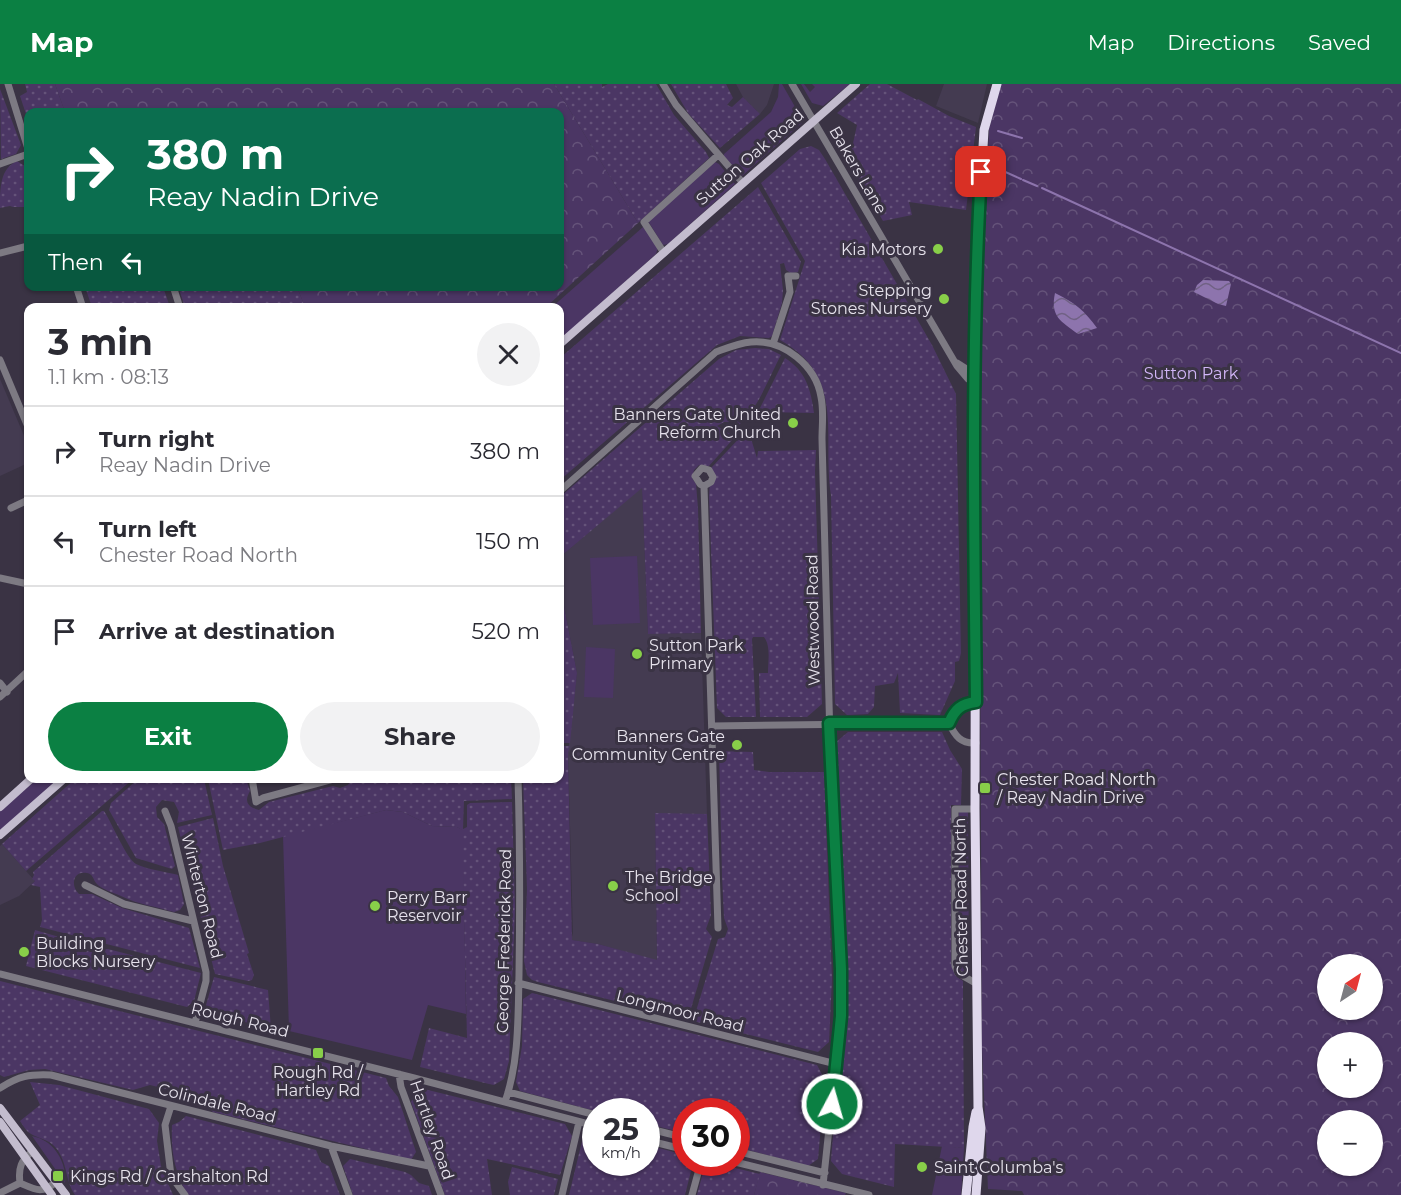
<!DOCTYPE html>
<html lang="en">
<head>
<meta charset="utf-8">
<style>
  :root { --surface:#fff; --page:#f2f2f3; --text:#2b2b33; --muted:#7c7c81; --line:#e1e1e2; --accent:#0b8043 }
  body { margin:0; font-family:Montserrat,sans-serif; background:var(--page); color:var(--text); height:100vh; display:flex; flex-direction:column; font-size:22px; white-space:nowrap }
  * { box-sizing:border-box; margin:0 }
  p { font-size:20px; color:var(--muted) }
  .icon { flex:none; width:33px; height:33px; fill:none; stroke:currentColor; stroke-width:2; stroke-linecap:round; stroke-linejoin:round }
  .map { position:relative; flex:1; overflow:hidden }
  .drawer { position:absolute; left:24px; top:219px; width:540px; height:480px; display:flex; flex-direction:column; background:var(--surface); border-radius:12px; box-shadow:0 2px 4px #0004 }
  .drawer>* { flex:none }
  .guide { position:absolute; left:24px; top:24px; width:540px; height:183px; border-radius:12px; box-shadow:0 2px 4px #0004; background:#0b6e4f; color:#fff; overflow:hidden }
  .needle { width:39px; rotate:36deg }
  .fabs { position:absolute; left:1317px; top:870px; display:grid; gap:12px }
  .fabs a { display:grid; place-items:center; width:66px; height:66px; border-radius:50%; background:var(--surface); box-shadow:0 2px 4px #0004; font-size:30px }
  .speed { position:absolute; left:582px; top:1014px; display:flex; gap:12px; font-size:30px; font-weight:700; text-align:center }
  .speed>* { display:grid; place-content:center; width:78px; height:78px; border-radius:50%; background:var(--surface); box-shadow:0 2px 4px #0004; line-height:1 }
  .speed small { font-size:15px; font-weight:400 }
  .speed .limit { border:9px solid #d22; background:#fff; color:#111 }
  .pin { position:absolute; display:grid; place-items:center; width:51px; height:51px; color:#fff; margin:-26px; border-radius:12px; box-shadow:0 3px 9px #0006 }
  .me { position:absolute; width:66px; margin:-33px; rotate:6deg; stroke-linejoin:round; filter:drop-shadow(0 0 4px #0008) }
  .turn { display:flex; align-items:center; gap:21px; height:126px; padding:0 24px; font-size:27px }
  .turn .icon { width:78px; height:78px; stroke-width:2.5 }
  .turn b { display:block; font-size:42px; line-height:51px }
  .then { display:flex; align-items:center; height:57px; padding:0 24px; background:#0003; gap:12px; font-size:22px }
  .round { display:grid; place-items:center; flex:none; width:63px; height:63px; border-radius:32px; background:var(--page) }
  .headline { display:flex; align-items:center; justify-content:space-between; height:102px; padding:0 24px }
  h1 { font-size:36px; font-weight:700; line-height:45px }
  .button { display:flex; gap:12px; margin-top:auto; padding:12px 24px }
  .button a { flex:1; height:69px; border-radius:36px; background:var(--accent); color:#fff; font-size:24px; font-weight:700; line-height:69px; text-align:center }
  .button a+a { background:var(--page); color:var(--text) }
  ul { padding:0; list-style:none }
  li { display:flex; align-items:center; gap:18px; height:90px; padding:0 24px; border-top:2px solid var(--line) }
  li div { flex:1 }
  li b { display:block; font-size:22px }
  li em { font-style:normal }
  header { display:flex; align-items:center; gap:36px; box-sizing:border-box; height:84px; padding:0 30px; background:var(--accent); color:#fff }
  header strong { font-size:28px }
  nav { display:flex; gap:33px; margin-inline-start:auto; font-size:21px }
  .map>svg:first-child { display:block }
  .built { fill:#443b51 }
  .grass { fill:#4b3664 }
  .park { fill:url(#park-crowns); fill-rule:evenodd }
  .garden { fill:url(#garden-dots) }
  .water { fill:url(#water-waves) }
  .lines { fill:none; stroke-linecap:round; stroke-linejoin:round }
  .stream { stroke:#8d74ad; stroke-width:2 }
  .minor { stroke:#7d7a83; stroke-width:7 }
  .major { stroke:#c3bcce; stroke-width:8 }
  .highway { stroke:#dfd7ec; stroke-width:9 }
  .route-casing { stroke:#07532c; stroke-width:15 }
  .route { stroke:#0b8043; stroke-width:10 }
  .poi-dot { fill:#88cf49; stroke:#3a3344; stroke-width:2 }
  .labels { text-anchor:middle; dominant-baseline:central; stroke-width:6; stroke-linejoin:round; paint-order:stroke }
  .street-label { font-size:16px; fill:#e6e2ec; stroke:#3a3344 }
  .poi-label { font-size:16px; fill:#e6e2ec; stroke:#3a3344; text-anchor:start }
  .park-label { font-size:16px; fill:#d2b6f8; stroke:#3a3344 }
</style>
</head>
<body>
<header>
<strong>Map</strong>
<nav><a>Map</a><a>Directions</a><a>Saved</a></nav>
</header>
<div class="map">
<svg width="1401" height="1111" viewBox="0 0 1401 1111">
  <defs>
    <pattern id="park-crowns" width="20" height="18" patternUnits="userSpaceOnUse" patternTransform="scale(1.5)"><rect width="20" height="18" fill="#4b3664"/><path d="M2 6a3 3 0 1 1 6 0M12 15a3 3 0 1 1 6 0" fill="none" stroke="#65537a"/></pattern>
    <pattern id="garden-dots" width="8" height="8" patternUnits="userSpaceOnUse" patternTransform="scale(1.5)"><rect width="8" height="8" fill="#4b3664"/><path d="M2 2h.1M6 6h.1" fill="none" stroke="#65537a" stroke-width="1.8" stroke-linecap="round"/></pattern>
    <pattern id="water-waves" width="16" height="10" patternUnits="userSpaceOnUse" patternTransform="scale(1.5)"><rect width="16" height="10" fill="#8d74ad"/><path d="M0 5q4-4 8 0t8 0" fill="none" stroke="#706184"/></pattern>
  </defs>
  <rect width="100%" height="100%" fill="#3a3344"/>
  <!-- built -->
  <path class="built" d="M736,0h38l-7,21 -7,9 -17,-17z
    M944,0h43l-9,39 -42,-17z
    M0,295l28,66v18l-28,13z
    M642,403l6,147 53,-1 6,181h-52l2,147 -59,-17 -27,-4 2,-7 -5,-180 9,-80 -17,-87v-29z
    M2,760l33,37 -16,15 -19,9v-59z"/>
  <!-- grass -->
  <path class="grass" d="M779,0h3l20,35v4l-60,53 -18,-19v-3l47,-42 7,-15z
    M801,0h3l6,8 5,-5 -3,-3h38l-27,22 -11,-3z
    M715,78l4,2 16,20 -67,60 -5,1 -15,-24z
    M643,143l4,2 11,18 -2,7 -96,86v-32h-9z
    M637,472l3,67 -47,2 -3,-67z
    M586,563l29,2 -2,49 -29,-1z
    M37,695h23l-60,53v-21z
    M386,726l17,2 29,14 25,1 6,3 3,184 -38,-9 -16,55 -123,-29 -6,-195z
    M959,727h8l1,2 1,162 -2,1 -9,-8z
    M32,1052c22,4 35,26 33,47z
    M942,1062l22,2 -3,47h-29z"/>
  <!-- park -->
  <path class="park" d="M55,0h499l84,139 -92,84h-241l-8,-20 263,-1v-174h-495z
    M1001,0h400v1111h-377l-2,-4 -34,-2 -6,-142 -3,-668 10,-250zM1328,880h44v46h-44zM1328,958h44v46h-44zM1328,1036h44v46h-44z
    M760,1088l86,21 -1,2h-91z"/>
  <!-- garden -->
  <path class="garden" d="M25,0h30l10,28h-37v8l-8,-24 7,-4z
    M554,0h48v3l6,-3h48l18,31 32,37 3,6 -71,65z
    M671,0h55l7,14 -6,7 5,2 11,-10 17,17 -40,34 -32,-35z
    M870,0h17l30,16 1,-1 31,17 27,11 -10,83 -57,-8 3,13 -29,6 -40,-69 9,-4 5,-23 -20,-12z
    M0,5l21,56 -5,9 -15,5z
    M811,62l8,4 6,9 107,186 24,49 5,259 -2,8 -4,1v19l-15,34 -40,-2 -2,-40 -4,10 -19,3 -1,21 -6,7 -21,1 -12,-11 -4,-209c-9,-62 15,-118 -51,-155l25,-79 -44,-78 39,-34z
    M17,77l11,7v39h-15l-3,-1 -10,2c0,-21 0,-39 17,-47z
    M758,103l43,75 -3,10 -7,1 -5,-3 -2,-7 -4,1 3,26 -1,13 -10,33 -3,2 -29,-2 -23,9 -157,135v-122z
    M185,202l112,1 8,20h-120l-5,-15z
    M85,203h78l7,20h-78z
    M755,264l14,1 12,6c-11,20 -25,59 -44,71l-3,-4h-10l-7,4 18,11 -27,30 -9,-2 -5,5 -2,8 4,6 2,24 3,125 -53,1 -6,-146 -82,69v-60l159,-138 17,-9z
    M785,274c21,13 26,32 29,55l-56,-1z
    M748,345l9,29 1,-7 58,-1 -1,21 7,233 -15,13h-47l-1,-44h9c0,-12 3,-27 -4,-36h-11l-1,2 4,78h-30l-9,-9 -8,-212 2,-28z
    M560,502l17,87 -7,70h-10z
    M848,648h94l8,18 12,19 -1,36h-10v158l6,14 6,4v10l1,157 -69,-4 -1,43 -52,-13 -11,-13 14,-178 -3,-46 -1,-80 -3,-32 -2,-83z
    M560,662h10l-2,7 4,187 26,4 59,16 -2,-147 52,1 4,101 -5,14 6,8 -24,82 -150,-37 -6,-2 -5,-5 -3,-14 3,-72 -4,-110 37,-1z
    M719,667l34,1 1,18 15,2h55l8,207 -3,63 -11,10 -125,-31 25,-82 7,-2 3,-8 -4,-11 -2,-42z
    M75,695h58l-107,92 -24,-27z
    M138,695h66l8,36 -35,8 2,-11 -5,-10 -12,-2 -6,7 1,10 7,7 11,42 -3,3 -36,-11 -27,-48 2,-7z
    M208,695h38l4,12c-6,10 -3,16 9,19l10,-8 64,-16 7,2 8,-3 3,-5 11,-1h149l1,20 -48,2 -1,28 4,-2v-22l3,-2 42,-1 3,107 -5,127 -1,25 -5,18 -10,6 -5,-1 -69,-17 9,-39 38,10 -5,-208 -5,-3 -25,-1 -29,-14 -17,-2 -126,33 -37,7z
    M102,727h2c8,12 22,47 32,53 10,5 30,8 42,11l6,29 -4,6 -6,2c-17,-5 -37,-8 -53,-16 -7,-3 -20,-7 -25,-13 -3,-4 -3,-9 -9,-10 -14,-3 -17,13 -8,21h13l30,14 67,20 11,40 -160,-41 2,-7 -2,-33 -9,-2 4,-4 -3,-2 2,-4 -1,-3z
    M213,734l10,48 26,87 -2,1 7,21 -2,5 -4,1 -33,-7 -37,-147z
    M35,846l66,19h7l93,24 -7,28 -7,6 -161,-41z
    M214,893l54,13 3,39 -60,-16 -5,-8z
    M0,897l386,97 3,8 9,11 18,55 -5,8 -198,-48 -15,-15 -48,-12 -17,5 -88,-21 -16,1 -25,7 -4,-2z
    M532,909l285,72 8,15 -7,79 -10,7 -71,-19 -1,-35h-50l-1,21 -38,-9 -1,-12h-47l-79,-21 -4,-9 6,-36 1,-47z
    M30,998l29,3 90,24 10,14 -2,18 4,25 12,29h-98c-10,-14 -7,-32 -19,-47 -8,-10 -19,-9 -28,-16 -3,-3 -6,-8 -8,-11l20,-16z
    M424,1005l141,35 7,12 -12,39 -73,-16 5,36h-47l-34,-93 5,-9z
    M186,1032l130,34 5,12 8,4 11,29h-152c-14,-24 -17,-43 -16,-70l7,-3z
    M593,1048l2,1 1,29h50l1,-17 38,10 1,7 3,1 3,4 -7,28h-116l14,-58z
    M350,1075l55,13 6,3 8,8 10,3 3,9h-79l-10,-29z
    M714,1079l46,11 -6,21h-57l7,-26z
    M512,1083l46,12 -4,16h-44l-2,-13z"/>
  <!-- water -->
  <path class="water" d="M1203,196l26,1 2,3 -5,22 -8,-2 -24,-12 3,-7z
    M1055,209c19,9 30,18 42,35l-19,6c-17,-13 -28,-17 -23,-41z"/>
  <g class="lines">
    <!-- stream -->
    <path class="stream" d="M998,47l24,7
      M992,82l29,13
      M1023,96l14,6
      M1042,104l359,165"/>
    <!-- minor -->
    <path class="minor" d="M8,0l20,65
      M663,0l13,21 67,78
      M792,0l165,282 11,13 7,3
      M0,80l28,-10
      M0,169l28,-7
      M664,169l-20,-31 73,-66
      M76,202l7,22
      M173,202l7,22
      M773,260l17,-52 -2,-16h8
      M0,276l28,67
      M957,279l11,7 7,1
      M704,402l-4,-2 -5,-8 7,-8 7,2 4,7 -2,5 -7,4 14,442
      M560,407l156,-139c11,-4 23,-9 35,-10 33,-3 65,24 70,55 3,14 1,28 1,42l9,338 10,192v47l-18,169
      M11,424l17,-8
      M0,494l28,6
      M0,599l7,9
      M0,613l28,-26
      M976,618c-15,2 -21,7 -27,21 6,13 12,21 27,20
      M712,642l237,-3
      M252,694l4,24 7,-4 74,-20
      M975,725h-20v157l3,7 19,11
      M165,727l6,15 35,146v9l-11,42
      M85,801l39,19 69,17
      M0,890l414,104 182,48
      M518,899l318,81
      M399,990l2,13 40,108
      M0,1004c19,-12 29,-14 51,-13l280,71 98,20
      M508,1008l88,23
      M505,1018c14,-40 13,-85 14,-127 1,-66 1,-131 -1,-197
      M171,1022l-6,19 6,51 14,19
      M646,1044l40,10
      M646,1056l40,10
      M331,1062l18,49
      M736,1067l89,22
      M735,1078l134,33
      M20,1099c-2,-15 1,-23 13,-32
      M0,1109l20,-10c16,7 22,11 36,-1
      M562,1111l17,-73
      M692,1111l9,-33"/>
    <!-- major -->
    <path class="major" d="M560,260l296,-260
      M0,723l32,-29
      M0,751l65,-57
      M0,1024l66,87
      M0,1038l52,73"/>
    <!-- highway -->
    <path class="highway" d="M966,1111l7,-68 3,-15
      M976,1111l5,-67 -3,-21 -3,-298 1,-541 8,-138 13,-46"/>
  </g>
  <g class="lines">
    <!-- route casing -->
    <g class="route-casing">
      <path id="route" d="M832,1020l9,-88v-47l-12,-246h120c6,-14 12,-19 27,-21 -2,-176 -5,-354 5,-530"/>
    </g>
    <!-- route -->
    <use href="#route" class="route"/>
  </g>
  <!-- markers -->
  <g class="poi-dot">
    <circle cx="938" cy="165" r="6"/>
    <circle cx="944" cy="215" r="6"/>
    <circle cx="793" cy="339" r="6"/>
    <circle cx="637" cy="570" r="6"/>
    <circle cx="737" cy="661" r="6"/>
    <rect x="979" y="698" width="12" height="12" rx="3"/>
    <circle cx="613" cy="802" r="6"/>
    <circle cx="375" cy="822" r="6"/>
    <circle cx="24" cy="868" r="6"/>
    <rect x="312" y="963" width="12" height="12" rx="3"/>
    <circle cx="922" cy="1083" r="6"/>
    <rect x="52" y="1086" width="12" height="12" rx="3"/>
  </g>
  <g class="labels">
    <!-- street labels -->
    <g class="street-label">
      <text transform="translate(750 73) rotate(-41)">Sutton Oak Road</text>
      <text transform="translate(858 86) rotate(60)">Bakers Lane</text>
      <text transform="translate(813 536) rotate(-91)">Westwood Road</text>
      <text transform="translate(202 812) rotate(76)">Winterton Road</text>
      <text transform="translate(961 813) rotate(-91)">Chester Road North</text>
      <text transform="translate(504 857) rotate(-89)">George Frederick Road</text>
      <text transform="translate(680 927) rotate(14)">Longmoor Road</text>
      <text transform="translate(240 936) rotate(14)">Rough Road</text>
      <text transform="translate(217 1019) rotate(14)">Colindale Road</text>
      <text transform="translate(432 1046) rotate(71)">Hartley Road</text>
    </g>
    <!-- poi labels -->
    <g class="poi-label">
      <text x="926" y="165" text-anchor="end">Kia Motors</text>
      <text x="932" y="206" text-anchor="end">Stepping<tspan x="932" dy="18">Stones Nursery</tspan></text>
      <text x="781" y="330" text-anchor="end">Banners Gate United<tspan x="781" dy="18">Reform Church</tspan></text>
      <text x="649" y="561">Sutton Park<tspan x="649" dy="18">Primary</tspan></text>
      <text x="725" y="652" text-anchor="end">Banners Gate<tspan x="725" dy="18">Community Centre</tspan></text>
      <text x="997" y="695">Chester Road North<tspan x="997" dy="18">/ Reay Nadin Drive</tspan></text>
      <text x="625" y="793">The Bridge<tspan x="625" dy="18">School</tspan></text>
      <text x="387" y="813">Perry Barr<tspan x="387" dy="18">Reservoir</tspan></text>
      <text x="36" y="859">Building<tspan x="36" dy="18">Blocks Nursery</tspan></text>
      <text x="318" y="988" text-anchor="middle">Rough Rd /<tspan x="318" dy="18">Hartley Rd</tspan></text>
      <text x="934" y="1083">Saint Columba's</text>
      <text x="70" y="1092">Kings Rd / Carshalton Rd</text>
    </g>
    <!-- park labels -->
    <g class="park-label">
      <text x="1191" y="289">Sutton Park</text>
    </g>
  </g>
</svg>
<div class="fabs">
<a><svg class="needle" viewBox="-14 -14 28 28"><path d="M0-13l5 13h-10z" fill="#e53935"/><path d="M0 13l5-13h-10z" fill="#7c7c81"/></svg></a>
<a>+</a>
<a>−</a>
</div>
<div class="speed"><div>25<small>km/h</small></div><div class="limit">30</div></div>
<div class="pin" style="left:981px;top:88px;background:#d93025"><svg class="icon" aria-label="arrive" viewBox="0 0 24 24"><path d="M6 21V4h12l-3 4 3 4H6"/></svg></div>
<svg class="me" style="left:832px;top:1020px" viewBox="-20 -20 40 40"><circle r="17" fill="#0b8043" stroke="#fff" stroke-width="3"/><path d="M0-11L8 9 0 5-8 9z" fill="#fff"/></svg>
<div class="guide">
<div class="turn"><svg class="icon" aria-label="right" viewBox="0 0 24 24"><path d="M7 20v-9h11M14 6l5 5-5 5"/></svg><div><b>380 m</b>Reay Nadin Drive</div></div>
<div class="then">Then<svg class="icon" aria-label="left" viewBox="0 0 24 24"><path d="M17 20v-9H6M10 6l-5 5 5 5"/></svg></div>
</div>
<section class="drawer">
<div class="headline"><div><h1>3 min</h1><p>1.1 km · 08:13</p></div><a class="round"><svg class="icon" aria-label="close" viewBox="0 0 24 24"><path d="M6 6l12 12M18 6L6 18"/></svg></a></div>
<ul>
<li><svg class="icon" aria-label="right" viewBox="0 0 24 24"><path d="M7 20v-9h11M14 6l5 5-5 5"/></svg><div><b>Turn right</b><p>Reay Nadin Drive</p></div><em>380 m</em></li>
<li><svg class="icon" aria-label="left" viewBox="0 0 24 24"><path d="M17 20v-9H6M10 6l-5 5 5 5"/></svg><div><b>Turn left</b><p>Chester Road North</p></div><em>150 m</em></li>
<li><svg class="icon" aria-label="arrive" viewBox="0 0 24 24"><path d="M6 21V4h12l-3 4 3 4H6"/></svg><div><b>Arrive at destination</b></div><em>520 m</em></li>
</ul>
<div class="button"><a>Exit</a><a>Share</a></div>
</section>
</div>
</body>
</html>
